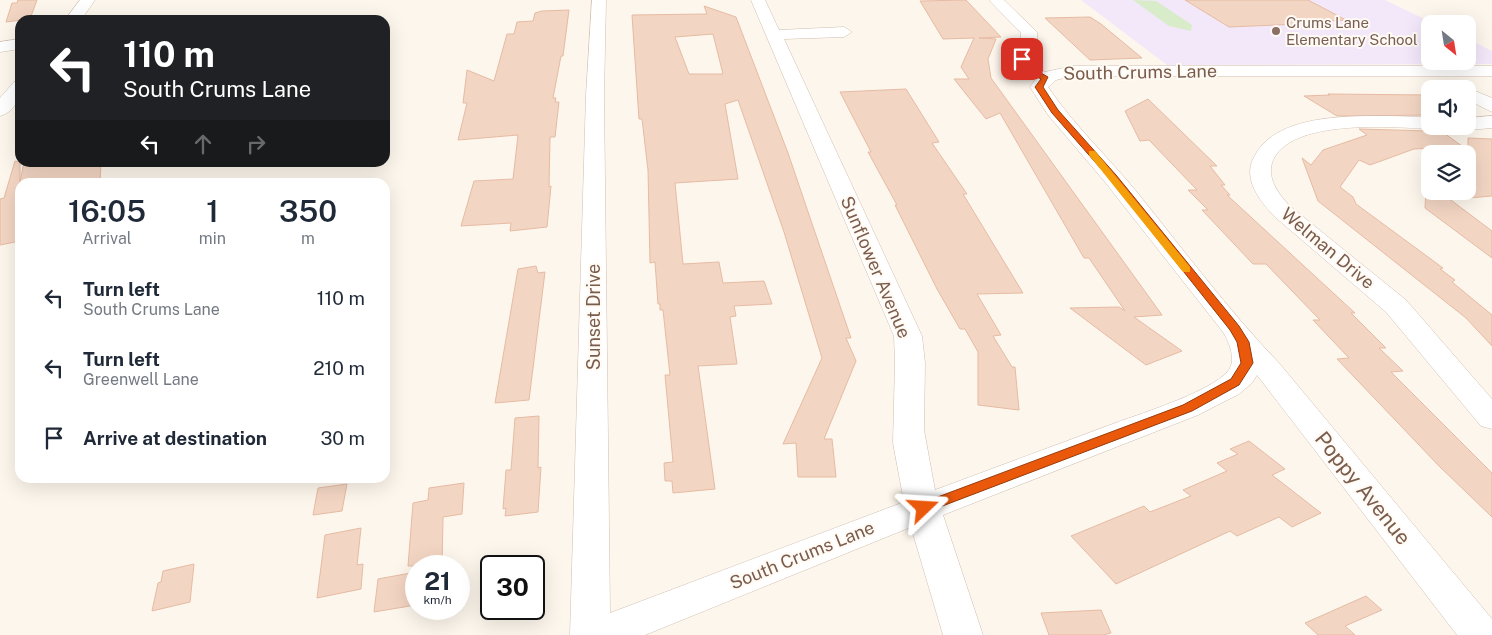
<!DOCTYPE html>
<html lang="en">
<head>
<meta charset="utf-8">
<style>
  :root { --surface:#fff; --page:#f2f2f3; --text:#1f2937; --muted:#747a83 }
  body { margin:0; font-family:"Public Sans",sans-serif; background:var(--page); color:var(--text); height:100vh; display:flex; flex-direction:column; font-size:19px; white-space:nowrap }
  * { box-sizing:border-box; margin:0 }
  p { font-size:16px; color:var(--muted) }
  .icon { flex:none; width:28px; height:28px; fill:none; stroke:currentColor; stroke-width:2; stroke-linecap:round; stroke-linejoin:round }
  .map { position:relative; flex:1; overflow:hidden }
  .details { position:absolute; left:15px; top:178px; width:375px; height:305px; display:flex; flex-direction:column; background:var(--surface); border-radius:15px; box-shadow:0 5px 20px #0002 }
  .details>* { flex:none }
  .banner { position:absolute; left:15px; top:15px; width:375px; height:152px; border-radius:15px; box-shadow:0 5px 20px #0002; background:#202124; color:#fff; overflow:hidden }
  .needle { width:32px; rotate:150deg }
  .fabs { position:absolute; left:1421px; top:15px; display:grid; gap:10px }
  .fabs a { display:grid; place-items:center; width:55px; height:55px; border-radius:10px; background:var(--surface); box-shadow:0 5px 20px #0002; font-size:25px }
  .speed { position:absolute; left:405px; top:555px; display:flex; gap:10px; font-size:25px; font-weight:700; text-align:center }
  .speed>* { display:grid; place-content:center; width:65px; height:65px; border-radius:50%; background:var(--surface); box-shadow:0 5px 20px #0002; line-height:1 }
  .speed small { font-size:12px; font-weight:400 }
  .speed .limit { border:2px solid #111; border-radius:8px; background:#fff; color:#111 }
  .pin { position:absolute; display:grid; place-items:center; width:42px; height:42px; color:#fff; margin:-21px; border-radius:10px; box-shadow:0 2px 8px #0006 }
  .me { position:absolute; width:55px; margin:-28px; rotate:70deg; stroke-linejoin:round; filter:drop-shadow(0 0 4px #0008) }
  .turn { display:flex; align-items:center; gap:18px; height:105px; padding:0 25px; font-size:22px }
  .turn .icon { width:65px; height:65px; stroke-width:2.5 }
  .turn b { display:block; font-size:35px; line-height:42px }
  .lanes { display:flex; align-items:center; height:48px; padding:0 25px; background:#0003; justify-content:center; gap:25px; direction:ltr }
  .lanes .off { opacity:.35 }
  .eta { display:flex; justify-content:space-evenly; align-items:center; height:85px; text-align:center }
  .eta b { font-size:30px; font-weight:600; line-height:35px }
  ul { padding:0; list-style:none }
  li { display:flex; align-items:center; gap:15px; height:70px; padding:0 25px }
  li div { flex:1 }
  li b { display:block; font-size:19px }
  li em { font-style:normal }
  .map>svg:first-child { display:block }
  .education { fill:#f3e8fa }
  .green { fill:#d8ecc9 }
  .building { fill:#f3d5c3; stroke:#e6bba3; fill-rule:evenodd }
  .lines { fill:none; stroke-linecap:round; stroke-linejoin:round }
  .minor-casing { stroke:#d1beb0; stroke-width:1 }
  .minor { fill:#fff; fill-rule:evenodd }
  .route { fill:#ea580c; stroke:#983908 }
  .slow { fill:#f59e0b }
  .education-dot { fill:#8d6e63; stroke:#fffaf3; stroke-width:2 }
  .labels { text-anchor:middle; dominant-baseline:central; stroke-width:4; stroke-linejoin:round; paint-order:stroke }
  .far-education-label { font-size:15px; fill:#785e54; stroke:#fffaf3; text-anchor:start }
  .street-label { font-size:18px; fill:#7a5c4d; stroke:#fffaf3 }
  .near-street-label { font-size:21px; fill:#7a5c4d; stroke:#fffaf3 }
</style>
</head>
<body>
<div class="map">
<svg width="1492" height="635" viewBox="0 0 1492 635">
  <rect width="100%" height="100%" fill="#fdf6ec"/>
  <!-- education -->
  <path class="education" d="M1081,0h304l50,24h-5v37h38v-22l24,12v13l-325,1z"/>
  <!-- green -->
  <path class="green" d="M1133,0l23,1 36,24 -1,6 -22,-5z"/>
  <!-- building -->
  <path class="building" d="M18,0h19l-7,19 -24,3 6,-19h5z
    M966,0l35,37 -22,1 17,1 -8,20 3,19 171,237 -28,2 48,34 -36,14 -76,-57 49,-1 6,4 -36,-53h-5l-84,-145 -14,6 -32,-40h15l-8,-12 13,-29 -31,1 -23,-38z
    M1185,0h123l38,20 -27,1 5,2 -95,4z
    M704,6l32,11 52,136 63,185h-5l10,23 -32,78h8l4,38h-38l-2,-34 -13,1 39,-86 -38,-126 -46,-132 -13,4 13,75 -63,4 8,81 36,-2 4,21 41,-2 8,23 -38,2 2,10 -6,1 7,47 -39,2 17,123 -42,4 -1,-12h-7l-1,-18 9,-1 -8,-87h5l-7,-65h-3v-6h-2l-3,-42 -5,1 -2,-93 -6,-51h-3l-7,-104 75,-1zM713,34l10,40h-34l-14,-37z
    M569,10l-6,46h-2l-8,42h3l-1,4h4l-4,35h-5l-1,50 2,-1 -4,41 -37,4 1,-8 -50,3 13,-45 39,-2 5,-44 -60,5 9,-37h-4l4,-33 27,11 13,-47h7l3,-12 16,-1 2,-8 7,-2z
    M1090,17l11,7 41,34 -52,2 -45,-42z
    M906,89l33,53 -7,1 35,51h-4l60,99 -46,1 24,41 -8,1 19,31h3l4,43 -41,-5v-53l-13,-23h-5l-23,-40 -42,-84h2l-29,-53h3l-31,-60z
    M1328,94l102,1v20l-93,1 -33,-20 26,-1z
    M1148,99l69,67h-7l15,19h-4l9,10h-3l128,118h-4l35,35h-7l24,23 -12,1 101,101v44l-53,-51 -102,-107 12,-1 -36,-38h7l-54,-56h-13l-51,-54h6l-20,-20h9l-48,-50 -9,1 -15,-30z
    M1437,128l25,18 -48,3 -44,16 -11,-5 -19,27 13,10 3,7 87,64 -3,1 15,11 -3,2 40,33v31l-26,-28 -148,-117 -16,-43 9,7 12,-15 44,-15 -8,-6 71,2z
    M1468,138l24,1v57l-24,2z
    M15,161l5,1v20l4,-20h77l-1,20h-80v59l-20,4v-46l4,-1z
    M1426,189l13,2 53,40v27l-67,-50z
    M536,266l2,7 7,-1 -16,128 -34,3 23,-134z
    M539,416l-1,52 3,-1 -3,45 -33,4 1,-8 -3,1 3,-39h5l4,-52z
    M1249,441l36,28 -13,6 49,38 -29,14 -13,-10 -42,19 -7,-5 -114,53 -45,-48 73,-30 6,6 41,-16 -8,-6 44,-19 -10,-8 21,-9 -8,-5z
    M464,483l-2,31 -19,3 -1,49h-34l5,-63 15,-3 1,-12z
    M347,484l-5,27 -29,4 5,-27z
    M361,528l-4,37 6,-1 -2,25 -44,9 8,-63z
    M194,564l-4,38 -38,9 6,-28 3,-1 2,-11z
    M416,572v33l-42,7 4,-33z
    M1366,596l16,14 -37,16 10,9h-37l-13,-12z
    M1101,610l10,23 -8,2h-54l-8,-22z"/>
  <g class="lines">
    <!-- minor casing -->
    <g class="minor-casing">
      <path id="minor" d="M80,0h15l-14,20h-16z
        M592,0h14l-2,95 6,518 294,-111 -11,-59 2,-80 -1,-27 -143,-336h14l14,30 65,-3 8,5 -8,5 -60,2 138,297 3,27 -1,67 11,60c61,-23 122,-45 183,-68 25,-9 94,-31 110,-51 9,-11 1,-29 -5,-39l-118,-150 -57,-67 -18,-28 5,-7 -14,-8 -8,-13 8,-16v-10l-32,-33h15l33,32v11l-8,16 4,5 12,8 27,-6h420v10h-420l-16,4 -8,7c26,38 59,69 88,104 47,58 92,119 143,172l213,256v16h-35l-200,-260 -5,8 -13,11 -41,21 -255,100 40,120h-40l-32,-108 -266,108h-75l16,-540z
        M20,39v10l-20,3v-10z
        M20,81c0,15 -3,30 -20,35v-18l14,-16z
        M1468,88l24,10v14l-24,-12v-11h-5z
        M1389,116l41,1v9h8l-8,3c-38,-2 -143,-11 -158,34 -5,17 8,33 19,44l115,93 86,99v30l-11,-3 -95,-114 -111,-95c-14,-15 -32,-36 -22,-58 20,-45 94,-43 136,-43z
        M1492,116v12l-24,2 -8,-4h8v-8z"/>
    </g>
    <!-- minor -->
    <use href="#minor" class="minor"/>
  </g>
  <!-- route -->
  <path class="route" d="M1019,58h5l6,9 18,10 -5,10 15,23 58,65 123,151 10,16 4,21 -14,22 -47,26 -268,102 -5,-1 -2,-4 2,-4 264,-99 48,-26 10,-16 -4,-21 -7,-12 -120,-151 -58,-66 -17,-26 6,-8 -17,-9z"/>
  <!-- slow -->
  <path class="slow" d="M1089,151h6l95,116v5h-7l-94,-117z"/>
  <!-- markers -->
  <circle class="education-dot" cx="1276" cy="31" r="5"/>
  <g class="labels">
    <!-- far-education labels -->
    <g class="far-education-label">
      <text x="1286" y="22">Crums Lane<tspan x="1286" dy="17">Elementary School</tspan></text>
    </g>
    <!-- street labels -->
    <g class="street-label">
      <text transform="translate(1140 72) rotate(-1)">South Crums Lane</text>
      <text transform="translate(1328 248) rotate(40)">Welman Drive</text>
      <text transform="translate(876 267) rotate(67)">Sunflower Avenue</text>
      <text transform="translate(593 317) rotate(-90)">Sunset Drive</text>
      <text transform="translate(802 555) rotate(-22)">South Crums Lane</text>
    </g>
    <!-- near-street labels -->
    <g class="near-street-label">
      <text transform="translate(1363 488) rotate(51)">Poppy Avenue</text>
    </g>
  </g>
</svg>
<div class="fabs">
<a><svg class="needle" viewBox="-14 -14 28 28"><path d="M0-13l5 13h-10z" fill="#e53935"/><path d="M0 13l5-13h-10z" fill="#747a83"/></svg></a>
<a><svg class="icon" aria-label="sound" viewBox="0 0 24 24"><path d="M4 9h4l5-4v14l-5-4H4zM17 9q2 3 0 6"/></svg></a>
<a><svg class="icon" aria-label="layers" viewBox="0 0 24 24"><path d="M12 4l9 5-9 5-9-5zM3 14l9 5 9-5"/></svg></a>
</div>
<div class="speed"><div>21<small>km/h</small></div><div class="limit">30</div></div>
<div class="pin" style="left:1022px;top:59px;background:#d93025"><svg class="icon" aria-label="arrive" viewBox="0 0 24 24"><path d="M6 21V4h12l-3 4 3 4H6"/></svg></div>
<svg class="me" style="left:924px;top:508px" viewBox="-20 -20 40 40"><path d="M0-17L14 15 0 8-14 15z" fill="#ea580c" stroke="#fff" stroke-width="4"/></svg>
<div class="banner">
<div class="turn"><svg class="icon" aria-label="left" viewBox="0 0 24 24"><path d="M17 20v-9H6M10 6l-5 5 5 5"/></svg><div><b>110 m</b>South Crums Lane</div></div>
<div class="lanes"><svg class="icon" aria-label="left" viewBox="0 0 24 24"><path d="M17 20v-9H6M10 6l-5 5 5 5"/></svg><svg class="icon off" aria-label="ahead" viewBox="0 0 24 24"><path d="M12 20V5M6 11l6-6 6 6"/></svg><svg class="icon off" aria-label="right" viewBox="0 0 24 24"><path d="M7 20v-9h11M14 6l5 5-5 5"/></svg></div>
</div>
<section class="details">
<div class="eta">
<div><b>16:05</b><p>Arrival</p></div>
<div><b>1</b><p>min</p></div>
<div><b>350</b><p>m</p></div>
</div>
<ul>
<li><svg class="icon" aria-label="left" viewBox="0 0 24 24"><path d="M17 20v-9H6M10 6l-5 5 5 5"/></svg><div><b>Turn left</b><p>South Crums Lane</p></div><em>110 m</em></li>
<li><svg class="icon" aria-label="left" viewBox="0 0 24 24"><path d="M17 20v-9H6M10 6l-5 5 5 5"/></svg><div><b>Turn left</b><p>Greenwell Lane</p></div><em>210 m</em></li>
<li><svg class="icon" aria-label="arrive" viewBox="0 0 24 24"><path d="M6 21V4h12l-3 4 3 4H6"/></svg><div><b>Arrive at destination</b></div><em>30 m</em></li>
</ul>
</section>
</div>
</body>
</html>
